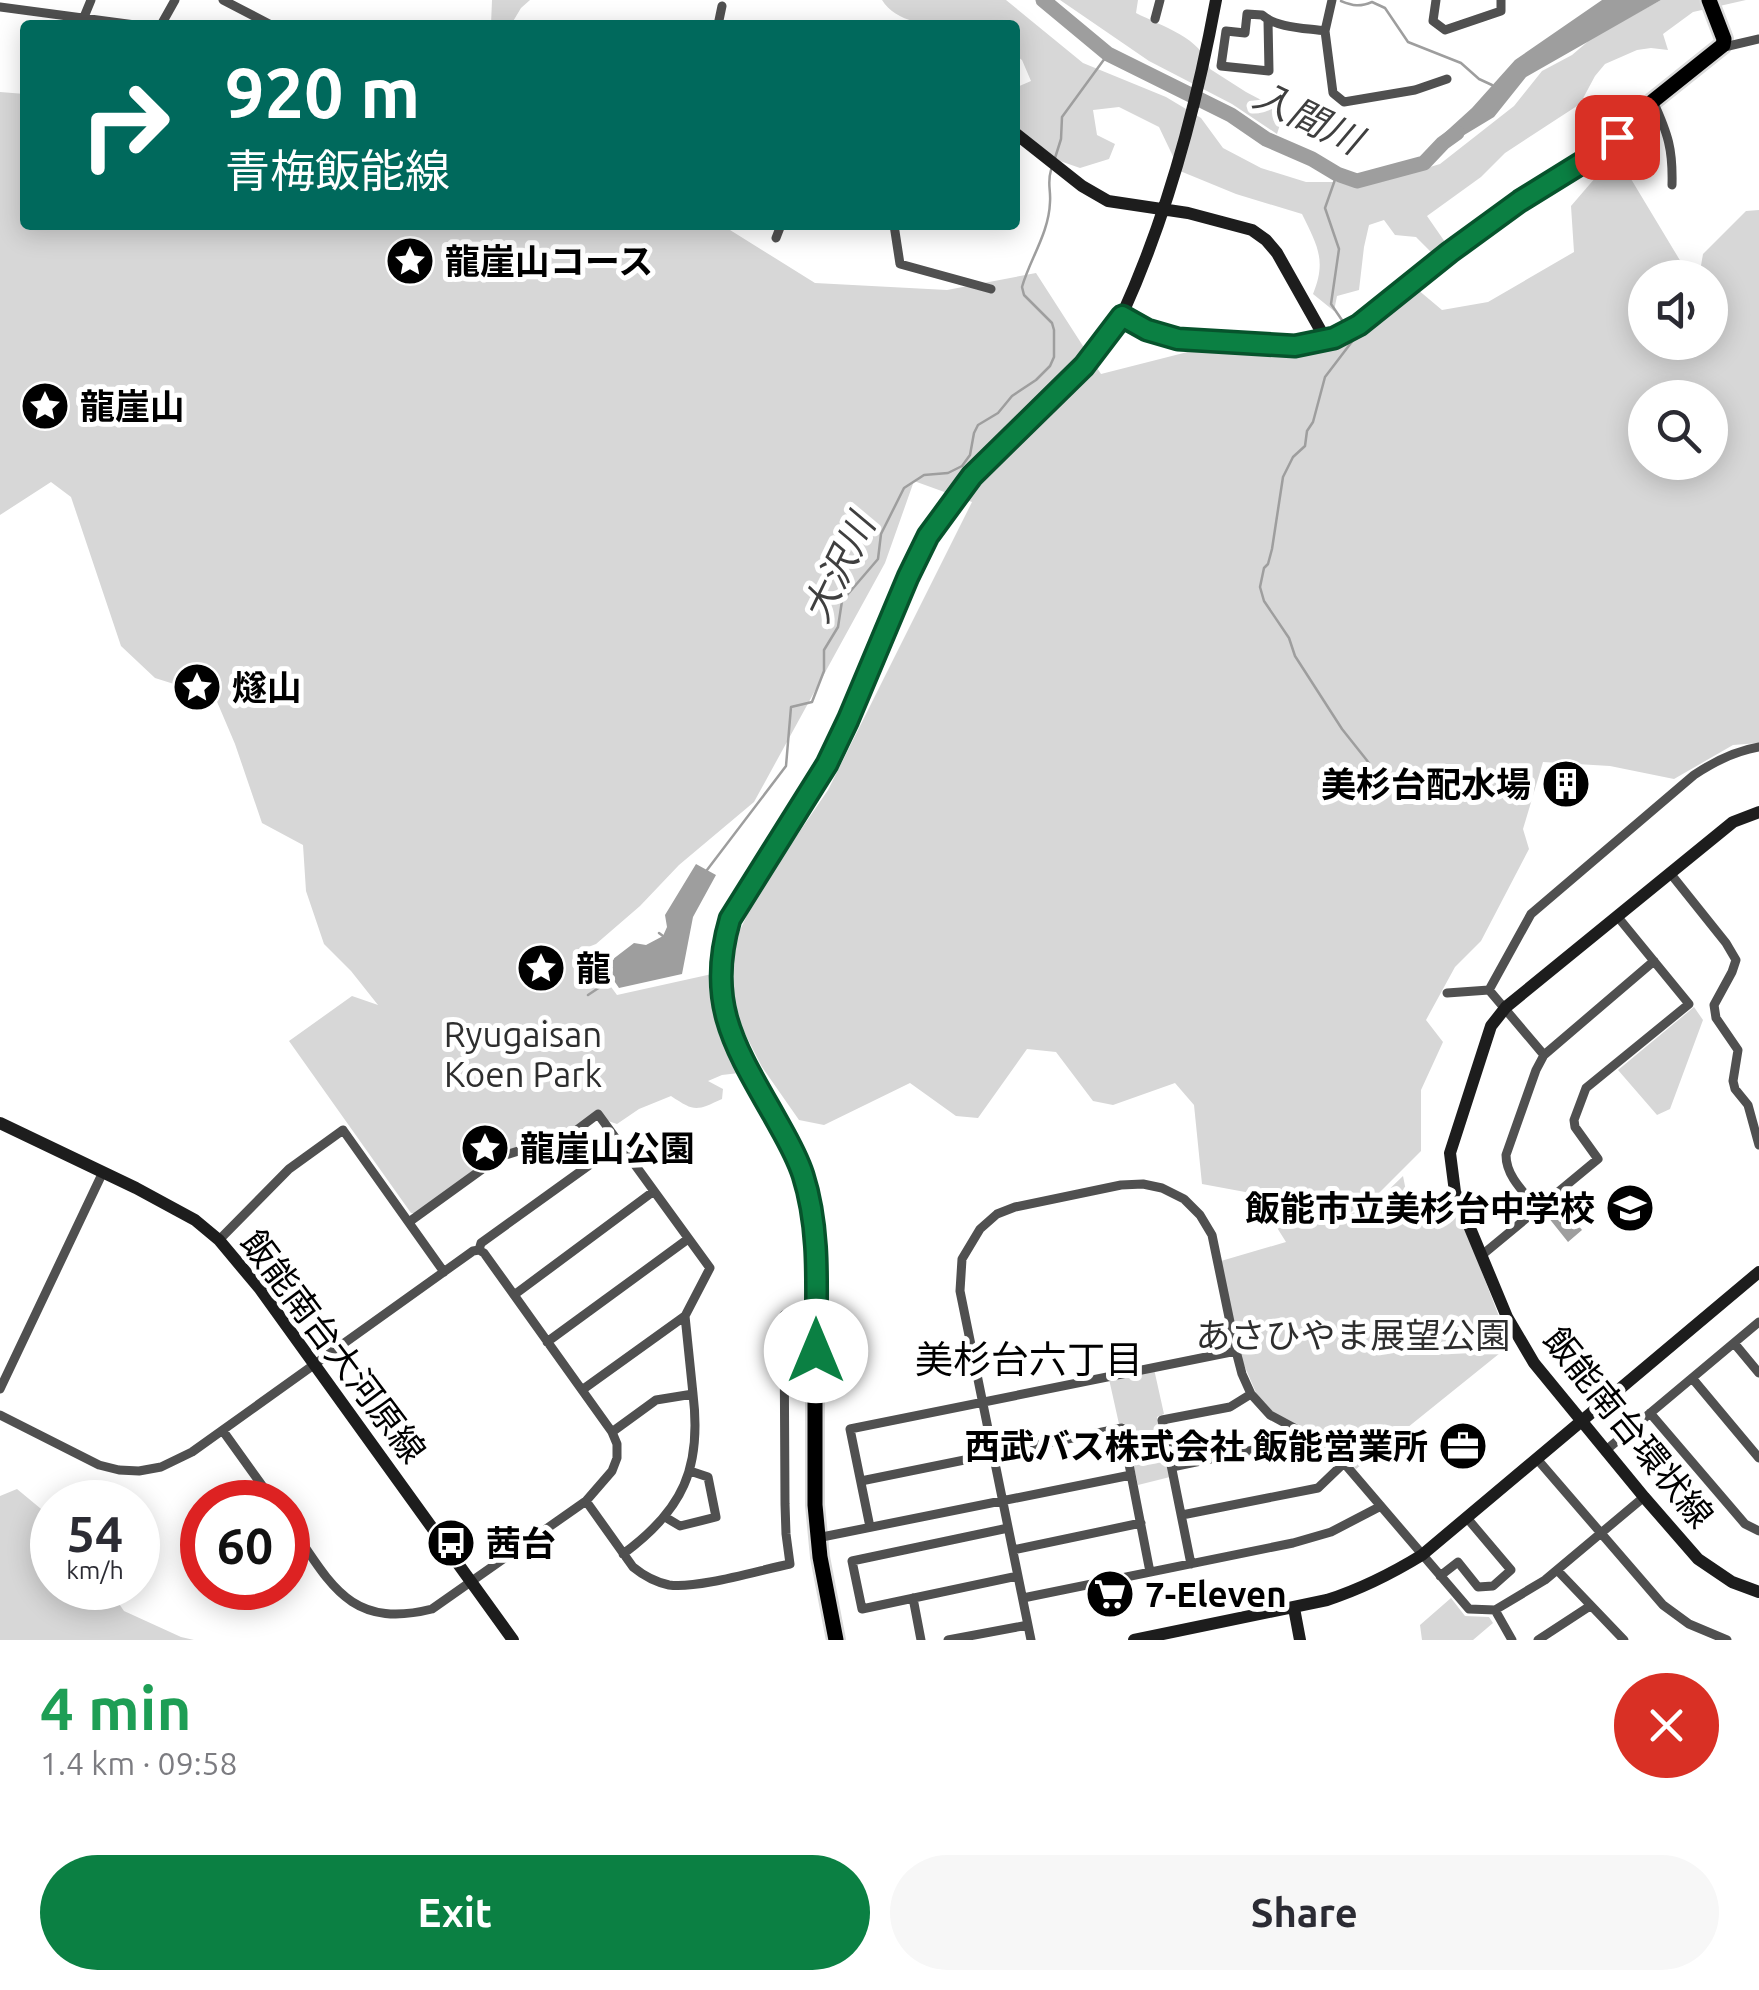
<!DOCTYPE html>
<html lang="en">
<head>
<meta charset="utf-8">
<style>
  :root { --surface:#fff; --page:#f7f7f7; --text:#2b2b33; --muted:#7c7c81; --accent:#0b8043 }
  body { margin:0; font-family:Ubuntu,"Noto Sans JP",sans-serif; background:var(--page); color:var(--text); height:100vh; display:flex; flex-direction:column; font-size:38px; white-space:nowrap }
  * { box-sizing:border-box; margin:0 }
  p { font-size:32px; color:var(--muted) }
  .icon { flex:none; width:55px; height:55px; fill:none; stroke:currentColor; stroke-width:2; stroke-linecap:round; stroke-linejoin:round }
  .map { position:relative; height:1640px; overflow:hidden }
  .panel { display:flex; flex-direction:column; background:var(--surface); flex:1 }
  .panel>* { flex:none }
  .banner { position:absolute; left:20px; top:20px; width:1000px; height:210px; border-radius:10px; box-shadow:0 5px 25px #0003; background:#00695c; color:#fff; overflow:hidden }
  .buttons { position:absolute; left:1628px; top:260px; display:grid; gap:20px }
  .buttons a { display:grid; place-items:center; width:100px; height:100px; border-radius:50%; background:var(--surface); box-shadow:0 5px 25px #0003; font-size:50px }
  .speed { position:absolute; left:30px; top:1480px; display:flex; gap:20px; font-size:50px; font-weight:700; text-align:center }
  .speed>* { display:grid; place-content:center; width:130px; height:130px; border-radius:50%; background:var(--surface); box-shadow:0 5px 25px #0003; line-height:1 }
  .speed small { font-size:25px; font-weight:400 }
  .speed .limit { border:15px solid #d22; background:#fff; color:#111 }
  .pin { position:absolute; display:grid; place-items:center; width:85px; height:85px; color:#fff; margin:-42px; border-radius:20px; box-shadow:0 5px 15px #0006 }
  .me { position:absolute; width:110px; margin:-55px; rotate:0deg; stroke-linejoin:round; filter:drop-shadow(0 0 8px #0008) }
  .turn { display:flex; align-items:center; gap:35px; height:210px; padding:0 40px; font-size:45px }
  .turn .icon { width:130px; height:130px; stroke-width:2.5 }
  .turn b { display:block; font-size:70px; line-height:85px }
  .round { display:grid; place-items:center; flex:none; width:105px; height:105px; border-radius:52px; background:var(--page) }
  .head { display:flex; align-items:center; justify-content:space-between; height:170px; padding:0 40px }
  h1 { font-size:60px; font-weight:700; line-height:75px; color:#1e9e55 }
  .action { display:flex; gap:20px; margin-top:auto; padding:20px 40px }
  .action a { flex:1; height:115px; border-radius:60px; background:var(--accent); color:#fff; font-size:40px; font-weight:700; line-height:115px; text-align:center }
  .action a+a { background:var(--page); color:var(--text) }
  .map>svg:first-child { display:block }
  .green { fill:#d7d7d7; fill-rule:evenodd }
  .water { fill:#9e9e9e }
  .lines { fill:none; stroke-linecap:round; stroke-linejoin:round }
  .stream { stroke:#9e9e9e; stroke-width:2.5 }
  .river { stroke:#9e9e9e; stroke-width:15 }
  .primary-casing { stroke:#dbdbdb; stroke-width:20 }
  .street { stroke:#505050; stroke-width:9 }
  .secondary { stroke:#1d1d1d; stroke-width:12 }
  .primary { stroke:#000; stroke-width:15 }
  .route-casing { stroke:#07532c; stroke-width:25 }
  .route { stroke:#0b8043; stroke-width:18 }
  .labels { text-anchor:middle; dominant-baseline:central; stroke-width:10; stroke-linejoin:round; paint-order:stroke }
  .poi-label { font-size:35px; font-weight:bold; fill:#000; stroke:#fff; text-anchor:start }
  .park-label { font-size:35px; fill:#2e2e2e; stroke:#fff }
  .street-label { font-size:35px; fill:#000; stroke:#fff }
  .water-label { font-size:38px; font-style:italic; fill:#3f3f3f; stroke:#fff }
  .neighbourhood-label { font-size:38px; fill:#000; stroke:#fff }
</style>
</head>
<body>
<div class="map">
<svg width="1759" height="1640" viewBox="0 0 1759 1640">
  <rect width="100%" height="100%" fill="#fff"/>
  <!-- green -->
  <path class="green" d="M492,0h38l-9,8 -9,15 -21,2z
    M882,0h124l77,63 83,34 35,21 22,30 38,20 45,14h74l60,-18 74,-58 28,-35 30,-16 20,-17 69,-38h85l-53,12 -30,22 5,16 -17,-2 -14,2 -32,14 -10,12 -15,28 -75,49 -24,24 -54,39 18,26 -14,10 -15,-15 -21,-2 -11,-15 -15,5 -5,22 -5,43 -22,6 -3,15 -21,-17c14,-34 4,-49 -11,-80l-66,-20 -56,-23 -21,-44 -40,-20 -26,3 4,25 18,9 -6,15 -29,9 -20,-7 -45,-32v-41l16,-7 -9,-21 -7,-5v-30c-38,0 -111,11 -133,-25z
    M1060,0h78l-2,13c25,13 67,25 74,56l36,23 38,20 -7,22 -45,-30 -83,-43z
    M0,92l25,2v131h697l93,58 132,7 89,-17 65,101 118,-30 79,7 49,-11 70,-51 25,21 46,-8 86,-50 -3,-46 37,-43 20,11 62,103 -45,1v64h65v-64l-11,-1 4,-23 43,-43 13,-1v533l-26,2 -59,34 -64,-13 -67,-4 -20,67 6,20 -48,92 -26,26 -29,53 17,22 -22,48v61l-45,45 -36,23 36,-17 27,-26 5,25c17,8 33,10 50,17l10,18 42,109 -154,124 -24,-22 -57,-33 -18,-19 -16,-37 -20,-97 65,-19 -30,-48 -54,-10 -8,-79 -19,-22 -62,22 -20,-4 -37,-49 -29,-3 -49,69 -22,-2 -46,-33 -86,42 -25,-5 -37,-53 -28,-55 -1,-67 24,-51 71,-104 144,-288 -58,-21 -29,82 -131,239 -75,63 -39,41 -44,38 -13,5 34,46 95,-21 1,21 8,37 -2,3 20,38 -17,2 -14,6 15,8 -1,10c-26,12 -27,13 -51,-3l-32,13 -22,15 -9,-3 -9,-11 -33,22 -69,22 -82,59h-4l-122,-172 63,-45 26,9 -27,-34 -27,-27 -18,-53 -3,-46 -41,-22 -27,-79 -20,-47 -60,-19 -34,-32 -50,-149 -20,-15 -51,33zM1645,398h65v64h-65z
    M1694,1007l9,13 -33,89 -13,6 -39,-45z
    M1154,1369l10,45 -7,3 13,60 -32,8 -14,-62 -5,1 -10,-45z
    M17,1489l35,29v70h56l16,23 57,26 13,3h-194v-144z
    M1451,1598l14,18 24,1 4,6 -20,17h-51l-2,-15z"/>
  <!-- water -->
  <path class="water" d="M1602,0h59l-135,77 -32,40 -48,29 -7,-8 33,-30 43,-48z
    M696,864l20,11 -23,42 -11,57 -63,14 -15,-22 30,-23 12,2 17,-9 4,-9 -2,-12z
    M1562,1206l20,24 -14,12 -20,-25z"/>
  <g class="lines">
    <!-- stream -->
    <path class="stream" d="M1341,1c12,5 19,6 31,1l13,6 23,34 53,21 18,16 13,6
      M1055,158l6,-19 1,-22 46,-63
      M1337,174l-12,34 14,41 -8,55 15,22
      M1353,337l1,2 -29,38 -12,45 -6,9 -2,15 -12,11 -10,20 -11,72 -4,15 -4,4 -4,19 4,14 25,37 6,18 47,73 27,34
      M707,870l79,-104 5,-59 21,-5 12,-31v-21l14,-23 4,-26 36,-42 3,-25 23,-46 20,-13 24,-2 14,-7 8,-11 4,-22 4,-8 20,-12 14,-17 24,-16 14,-14 4,-9v-27l-2,-7 -28,-28 -2,-8c8,-28 27,-54 28,-85 1,-12 -3,-19 1,-32
      M659,933l4,3
      M588,995l24,-16"/>
    <!-- river -->
    <path class="river" d="M1043,0l65,54 123,61 35,24 46,20 25,15 20,7 67,-18 19,-20 14,-10"/>
    <!-- primary casing -->
    <g class="primary-casing">
      <path id="primary" d="M836,1640l-16,-83 -5,-52v-261c-3,-34 -8,-66 -23,-97 -42,-84 -92,-126 -62,-228l97,-155 101,-228 44,-60 112,-111 38,-50 25,15 31,9 117,6 31,-5 24,-10 170,-129 63,-39 34,-25 36,-36 70,-56 1,-6 -15,-39"/>
    </g>
    <!-- street -->
    <path class="street" d="M223,0l48,25
      M1332,0l-7,31 8,62 11,9 71,-12 32,-11
      M1436,0l-3,21 12,9 56,-19v-11
      M0,7l135,18
      M84,17l7,-17
      M1155,19l5,-19
      M1268,21l1,50 -48,-5 5,-35 19,2 2,-19 15,1c15,13 43,13 63,16
      M161,25l14,-25
      M718,25l4,-19
      M1720,48l39,-9
      M1653,101c15,33 20,48 19,84
      M894,225l6,39 91,25
      M776,238l5,-13
      M1670,873l56,70 10,17 -4,12 -18,33 2,13 22,32 -5,31 2,8 13,16 11,40
      M1489,990l42,-76 163,-139c21,-14 41,-24 65,-28
      M1447,993l42,-3 55,65
      M1538,1209c-13,-16 -32,-32 -32,-54l30,-85 8,-15 110,-94
      M409,1222l90,-65 71,-22 28,-21 112,154 -25,48
      M219,1240l70,-71 54,-39 101,142
      M1482,1255l116,-96 -23,-32 -1,-7 12,-32 103,-84 -72,-88
      M514,1295l140,-104
      M547,1342l141,-103
      M1734,1343l25,30
      M1692,1378l67,80
      M0,1389l103,-217
      M582,1390l103,-74 8,78
      M1650,1413l95,111 14,7
      M0,1415l99,50 20,5 20,1 22,-4 31,-15 281,-201 6,-1 2,-7 139,-100
      M223,1431l51,71
      M612,1432l44,-32 37,-6c9,74 -10,116 -70,160
      M1605,1451l154,-129
      M1537,1459l126,146 26,19 38,16
      M1172,1467l105,-22 11,-19
      M861,1481l261,-53 28,144
      M586,1501l47,66c11,9 22,15 36,18 29,4 91,-15 121,-21l-4,-30 -1,-30 -1,-189 32,-1
      M1182,1515l136,-27 26,-25
      M665,1517l15,9 36,-9 -8,-40 -18,-6
      M288,1522c42,60 60,108 144,87l154,-108 26,-30 5,-13v-14l-5,-12 -128,-179 -5,-3
      M870,1527l-20,-98 386,-78 6,23 9,20 19,21 52,28 22,20 125,146 26,1 50,-30 99,-83
      M1008,1528l-156,33 10,48 156,-33
      M817,1538l314,-63
      M1013,1550l128,-27
      M1191,1564l-29,-144 68,-13 21,-13
      M1557,1570l67,70
      M1440,1576l18,-14 20,25 15,-1 18,-16 -44,-52
      M913,1598l8,42
      M1023,1598l270,-55 38,-11 50,-26
      M1495,1610l17,30
      M948,1640l80,-15
      M1031,1640l-71,-349 2,-32 18,-30 17,-15 18,-7 106,-22 22,-1 19,4 22,11 16,16 12,20 24,116
      M1538,1640l52,-34"/>
    <!-- secondary -->
    <path class="secondary" d="M1015,133l67,53 26,15 80,12 64,17 14,10 11,13 49,87
      M1122,315c46,-101 74,-206 94,-315
      M1759,812l-26,10 -227,185 -15,19 -41,127 5,39 52,125 27,46 110,134 54,62 34,23 27,10
      M0,1123l136,65 59,32 24,20 41,49 253,351
      M1294,1608l6,32
      M1134,1640l193,-40c34,-11 64,-26 95,-45l337,-283"/>
    <!-- primary -->
    <use href="#primary" class="primary"/>
  </g>
  <g class="lines">
    <!-- route casing -->
    <g class="route-casing">
      <path id="route" d="M816,1351c0,-58 5,-120 -13,-176 -7,-22 -19,-41 -30,-61 -40,-70 -67,-113 -43,-195l97,-155 21,-44 60,-143 20,-41 44,-60 112,-110 38,-50 25,14 31,9 117,7 39,-8 25,-13 91,-73 70,-51 63,-39 34,-25"/>
    </g>
    <!-- route -->
    <use href="#route" class="route"/>
  </g>
  <!-- icons -->
  <defs>
    <g id="sight-disc" transform="scale(2.5)"><circle r="9.5" fill="#000" stroke="#fff"/><path d="M0-6L1.8-2.2L6-1.7L2.9 1.2L3.7 5.4L0 3.3L-3.7 5.4L-2.9 1.2L-6-1.7L-1.8-2.2Z" fill="#fff"/></g>
    <g id="building-disc" transform="scale(2.5)"><circle r="9.5" fill="#000" stroke="#fff"/><path d="M-4-6H4V6H1V3H-1V6H-4ZM-2.5-4.3h1.7v1.8h-1.7ZM.8-4.3h1.7v1.8H.8ZM-2.5-1h1.7V.8h-1.7ZM.8-1h1.7V.8H.8Z" fill="#fff"/></g>
    <g id="school-disc" transform="scale(2.5)"><circle r="9.5" fill="#000" stroke="#fff"/><path d="M0-5L7-2L0 1L-7-2ZM-4 1L0 2.5L4 1V4Q0 6-4 4Z" fill="#fff"/></g>
    <g id="office-disc" transform="scale(2.5)"><circle r="9.5" fill="#000" stroke="#fff"/><path d="M-6-3h4V-5.5h4V-3h4V5H-6ZM-1-4.5V-3h2v-1.5ZM-6 0V1H6V0Z" fill="#fff"/></g>
    <g id="bus-disc" transform="scale(2.5)"><circle r="9.5" fill="#000" stroke="#fff"/><path d="M-5-6H5V4H4V6H2V4H-2V6H-4V4H-5ZM-3.5-4V0h7V-4ZM-3.5 1.2v1.5H-2V1.2ZM2 1.2v1.5H3.5V1.2Z" fill="#fff"/></g>
    <g id="supermarket-disc" transform="scale(2.5)"><circle r="9.5" fill="#000" stroke="#fff"/><path d="M-6-5.5h2.5l.6 2H6L4.5 2H-2.5L-4.4-4H-6ZM-1.5 3.2a1.3 1.3 0 1 0 .1 0ZM3 3.2a1.3 1.3 0 1 0 .1 0Z" fill="#fff"/></g>
  </defs>
  <g fill-rule="evenodd">
    <use href="#sight-disc" x="410" y="261"/>
    <use href="#sight-disc" x="45" y="406"/>
    <use href="#sight-disc" x="197" y="687"/>
    <use href="#building-disc" x="1566" y="784"/>
    <use href="#sight-disc" x="541" y="968"/>
    <use href="#sight-disc" x="485" y="1148"/>
    <use href="#school-disc" x="1630" y="1208"/>
    <use href="#office-disc" x="1463" y="1446"/>
    <use href="#bus-disc" x="451" y="1543"/>
    <use href="#supermarket-disc" x="1110" y="1594"/>
  </g>
  <g class="labels">
    <!-- poi labels -->
    <g class="poi-label">
      <text x="445" y="261">龍崖山コース</text>
      <text x="80" y="406">龍崖山</text>
      <text x="232" y="687">燧山</text>
      <text x="1531" y="784" text-anchor="end">美杉台配水場</text>
      <text x="576" y="968">龍</text>
      <text x="520" y="1148">龍崖山公園</text>
      <text x="1595" y="1208" text-anchor="end">飯能市立美杉台中学校</text>
      <text x="1428" y="1446" text-anchor="end">西武バス株式会社 飯能営業所</text>
      <text x="486" y="1543">茜台</text>
      <text x="1145" y="1594">7-Eleven</text>
    </g>
    <!-- park labels -->
    <g class="park-label">
      <text x="523" y="1034">Ryugaisan<tspan x="523" dy="40">Koen Park</tspan></text>
      <text x="1353" y="1335">あさひやま展望公園</text>
    </g>
    <!-- street labels -->
    <g class="street-label">
      <text transform="translate(334 1346) rotate(53)">飯能南台大河原線</text>
      <text transform="translate(1629 1427) rotate(51)">飯能南台環状線</text>
    </g>
    <!-- water labels -->
    <g class="water-label">
      <text transform="translate(1308 117) rotate(26)">入間川</text>
      <text transform="translate(838 568) rotate(-64)">大沢川</text>
    </g>
    <!-- neighbourhood labels -->
    <g class="neighbourhood-label">
      <text x="1029" y="1359">美杉台六丁目</text>
    </g>
  </g>
</svg>
<div class="buttons">
<a><svg class="icon" aria-label="sound" viewBox="0 0 24 24"><path d="M4 9h4l5-4v14l-5-4H4zM17 9q2 3 0 6"/></svg></a>
<a><svg class="icon" aria-label="search" viewBox="0 0 24 24"><circle cx="10" cy="10" r="6"/><path d="M15 15l6 6"/></svg></a>
</div>
<div class="speed"><div>54<small>km/h</small></div><div class="limit">60</div></div>
<div class="pin" style="left:1617px;top:137px;background:#d93025"><svg class="icon" aria-label="arrive" viewBox="0 0 24 24"><path d="M6 21V4h12l-3 4 3 4H6"/></svg></div>
<svg class="me" style="left:816px;top:1351px" viewBox="-20 -20 40 40"><circle r="19" fill="#fff"/><path d="M0-13L10 11 0 6-10 11z" fill="#0b8043"/></svg>
<div class="banner">
<div class="turn"><svg class="icon" aria-label="right" viewBox="0 0 24 24"><path d="M7 20v-9h11M14 6l5 5-5 5"/></svg><div><b>920 m</b>青梅飯能線</div></div>
</div>
</div>
<section class="panel">
<div class="head"><div><h1>4 min</h1><p>1.4 km · 09:58</p></div><a class="round" style="background:#d93025;color:#fff"><svg class="icon" aria-label="close" viewBox="0 0 24 24"><path d="M6 6l12 12M18 6L6 18"/></svg></a></div>
<div class="action"><a>Exit</a><a>Share</a></div>
</section>
</body>
</html>
